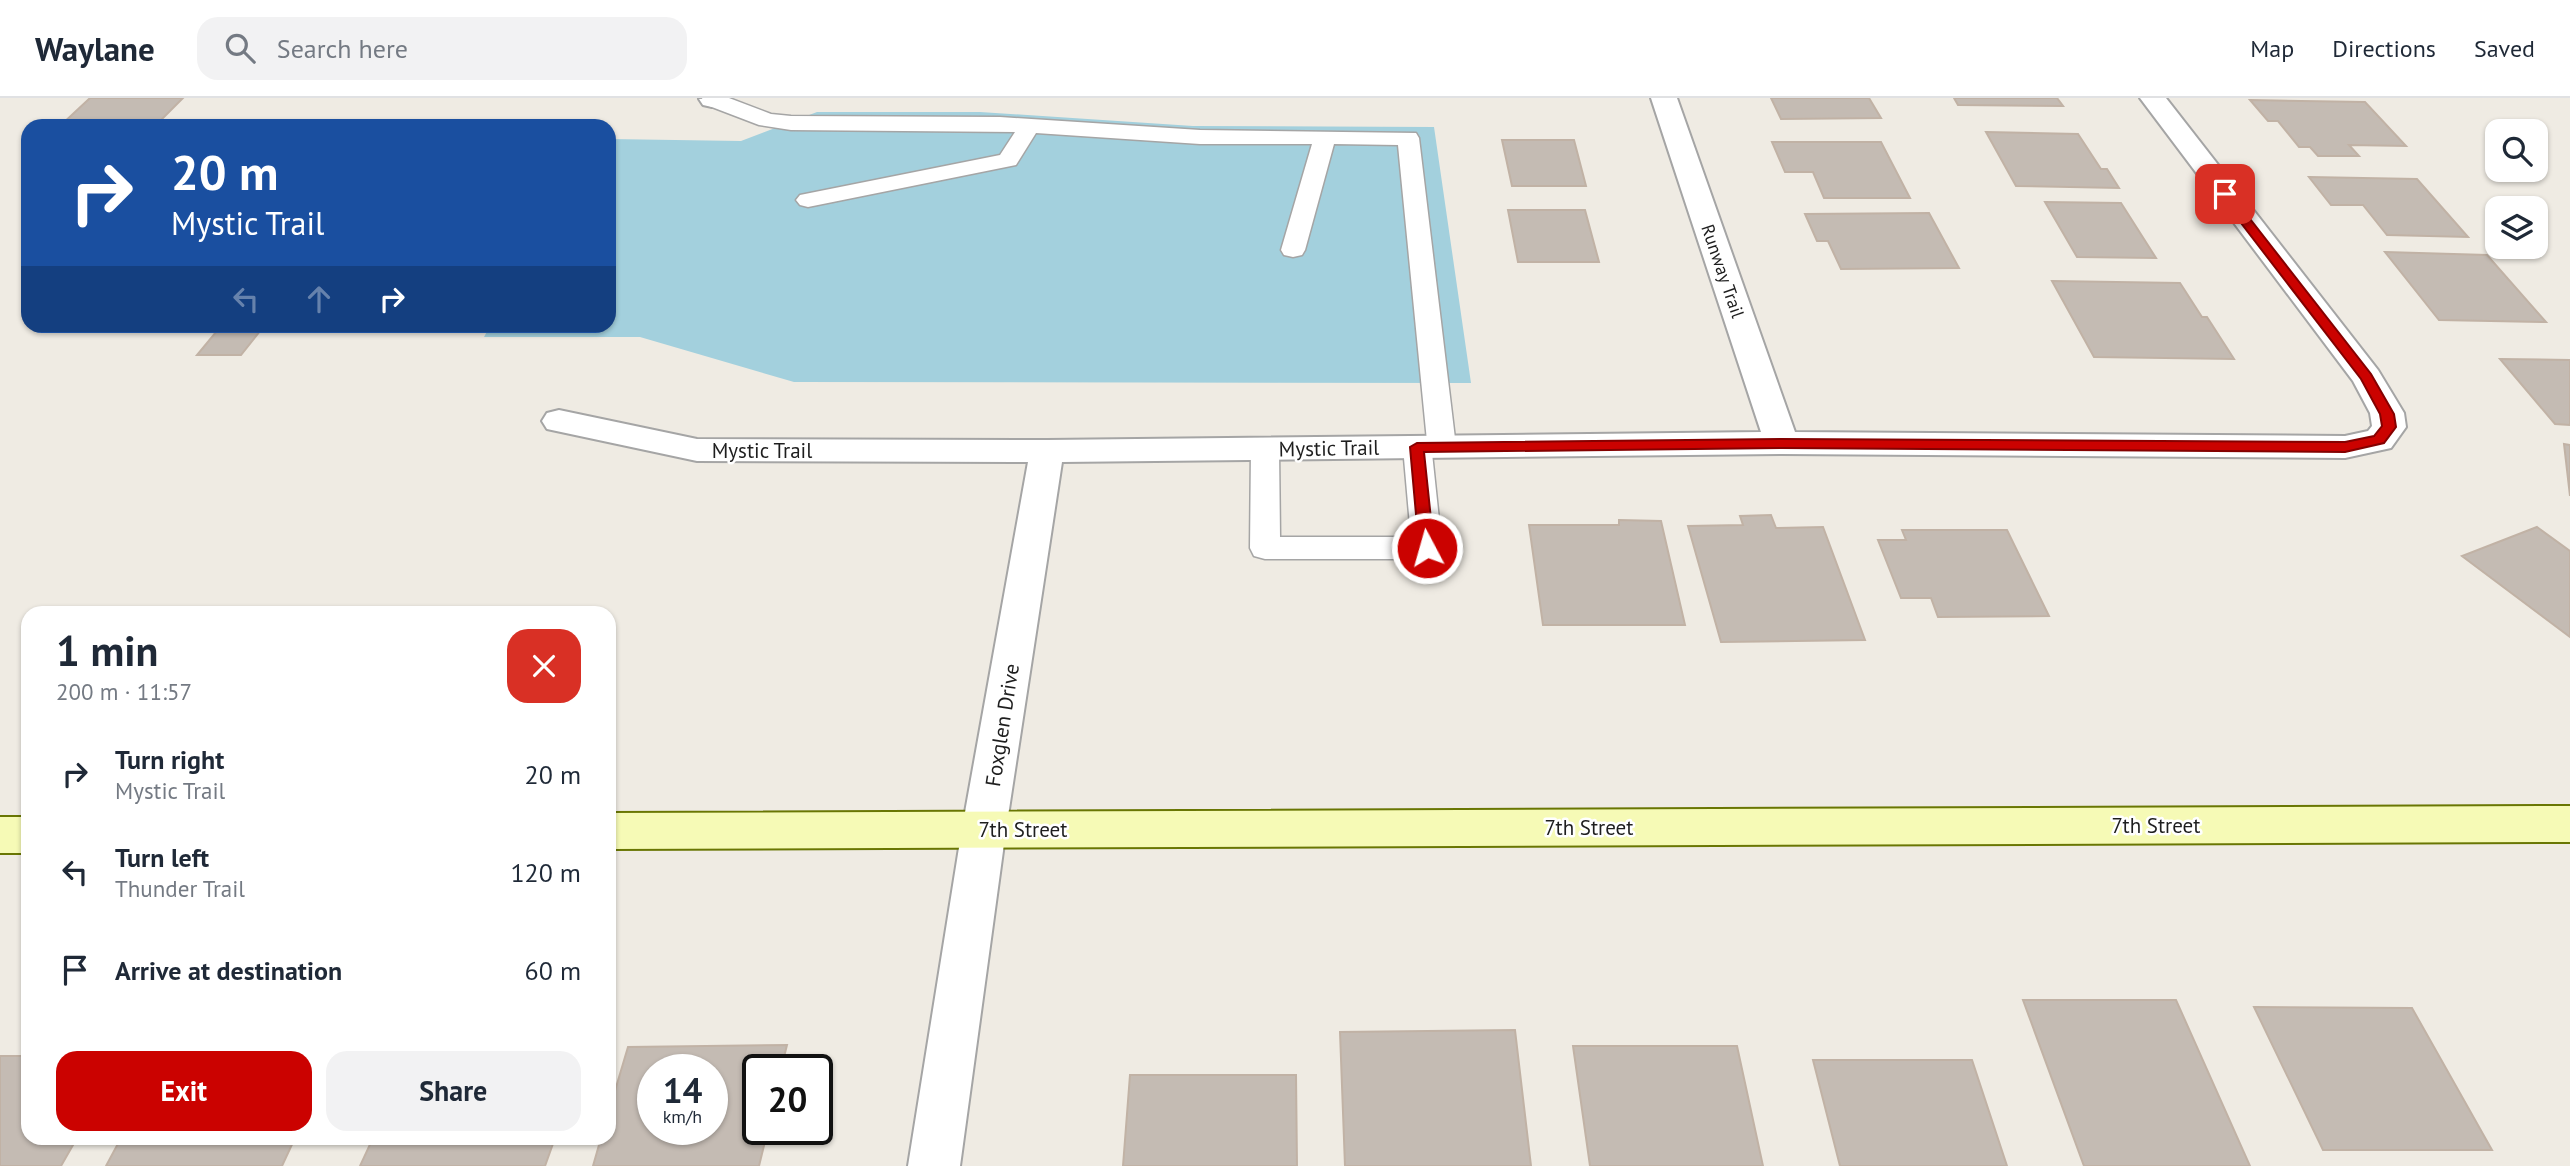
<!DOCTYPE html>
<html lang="en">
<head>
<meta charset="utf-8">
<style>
  :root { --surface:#fff; --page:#f2f2f3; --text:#1f2937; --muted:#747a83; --line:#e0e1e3; --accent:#cb0200 }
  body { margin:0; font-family:"PT Sans",sans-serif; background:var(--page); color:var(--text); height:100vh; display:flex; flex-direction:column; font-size:26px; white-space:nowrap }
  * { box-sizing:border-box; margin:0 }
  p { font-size:23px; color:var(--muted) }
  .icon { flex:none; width:38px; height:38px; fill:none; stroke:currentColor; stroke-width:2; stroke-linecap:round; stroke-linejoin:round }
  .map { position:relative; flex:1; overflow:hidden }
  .side { position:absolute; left:21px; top:508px; width:595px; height:539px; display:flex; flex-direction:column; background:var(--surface); border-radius:21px; box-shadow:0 2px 5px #0004 }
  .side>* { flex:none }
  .banner { position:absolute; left:21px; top:21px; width:595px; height:214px; border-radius:21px; box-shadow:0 2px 5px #0004; background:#1a4fa0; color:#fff; overflow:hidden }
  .fabs { position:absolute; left:2485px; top:21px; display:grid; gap:14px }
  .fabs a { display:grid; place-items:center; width:63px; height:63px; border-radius:14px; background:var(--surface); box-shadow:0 2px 5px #0004; font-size:35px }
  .speed { position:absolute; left:637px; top:956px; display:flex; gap:14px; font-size:35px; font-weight:700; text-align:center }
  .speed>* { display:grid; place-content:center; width:91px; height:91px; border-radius:50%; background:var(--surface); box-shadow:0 2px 5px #0004; line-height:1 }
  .speed small { font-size:18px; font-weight:400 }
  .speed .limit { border:4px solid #111; border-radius:10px; background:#fff; color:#111 }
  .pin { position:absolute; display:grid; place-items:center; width:60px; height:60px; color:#fff; margin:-30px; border-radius:14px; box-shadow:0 4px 10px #0006 }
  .me { position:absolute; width:77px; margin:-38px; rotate:354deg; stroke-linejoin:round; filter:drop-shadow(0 0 5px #0008) }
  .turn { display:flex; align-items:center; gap:24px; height:147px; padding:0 35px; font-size:32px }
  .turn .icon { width:91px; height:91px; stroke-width:2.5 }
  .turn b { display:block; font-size:49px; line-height:60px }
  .lanes { display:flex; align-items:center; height:66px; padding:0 35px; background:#0003; justify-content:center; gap:35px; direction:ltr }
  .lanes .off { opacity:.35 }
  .round { display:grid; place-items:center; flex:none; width:74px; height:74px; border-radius:21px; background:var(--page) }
  .head { display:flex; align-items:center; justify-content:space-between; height:119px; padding:0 35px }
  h1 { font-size:42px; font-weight:700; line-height:52px }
  .button { display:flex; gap:14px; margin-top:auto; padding:14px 35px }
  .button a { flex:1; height:80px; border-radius:21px; background:var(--accent); color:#fff; font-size:28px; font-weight:700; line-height:80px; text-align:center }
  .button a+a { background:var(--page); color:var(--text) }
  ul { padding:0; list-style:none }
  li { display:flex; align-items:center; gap:21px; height:98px; padding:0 35px }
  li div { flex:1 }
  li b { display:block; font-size:26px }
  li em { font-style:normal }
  header { display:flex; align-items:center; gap:42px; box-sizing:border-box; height:98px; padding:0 35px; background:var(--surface); border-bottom:2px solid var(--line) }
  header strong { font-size:33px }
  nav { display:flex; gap:38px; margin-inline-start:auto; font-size:24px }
  .search { width:490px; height:63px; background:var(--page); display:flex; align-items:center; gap:18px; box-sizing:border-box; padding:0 24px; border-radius:21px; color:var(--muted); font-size:26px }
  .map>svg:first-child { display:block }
  .water { fill:#a3d0dd }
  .building { fill:#c4bbb3; stroke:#c1b2a5; stroke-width:2; fill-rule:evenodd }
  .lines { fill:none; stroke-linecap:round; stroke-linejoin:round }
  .lane-casing { stroke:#a5a5a5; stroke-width:3 }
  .street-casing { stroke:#a5a5a5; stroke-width:4 }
  .secondary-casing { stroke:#697603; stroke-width:4 }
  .lane { fill:#fff; fill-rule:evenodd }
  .street { fill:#fff; fill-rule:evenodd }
  .secondary { fill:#f6fab6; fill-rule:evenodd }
  .route { fill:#cb0200; stroke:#840100; stroke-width:2 }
  .labels { text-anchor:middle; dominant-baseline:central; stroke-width:5; stroke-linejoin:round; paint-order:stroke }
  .far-street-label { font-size:18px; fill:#1e1e1e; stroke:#fff }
  .street-label { font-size:21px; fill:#1e1e1e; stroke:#fff }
</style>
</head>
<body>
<header>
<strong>Waylane</strong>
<div class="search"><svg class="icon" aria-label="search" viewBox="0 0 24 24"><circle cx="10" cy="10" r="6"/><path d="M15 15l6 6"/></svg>Search here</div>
<nav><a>Map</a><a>Directions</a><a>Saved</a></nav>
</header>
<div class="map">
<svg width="2570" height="1068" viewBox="0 0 2570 1068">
  <rect width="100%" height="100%" fill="#efebe3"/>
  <!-- water -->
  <path class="water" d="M817,14h163l213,14 241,1 37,256 -677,-1 -154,-45h-156l6,-11h119v-187l132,2z"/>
  <!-- building -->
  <path class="building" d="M90,0h93l-28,28h-95z
    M1771,0h98l12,20 -100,1z
    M1954,0h103l6,8 -105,-1z
    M2250,2l115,2 41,44 -57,-1 10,11h-41l-8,-9h-11l-21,-26h-10z
    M1986,34l92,2 23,35h6l12,19 -103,-2z
    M1502,42h72l12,46h-74z
    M1772,44h109l29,56h-86l-11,-26h-28z
    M2309,79l108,2 51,58 -81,-2 -24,-30h-32z
    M2045,104l76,1 35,55 -79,-1z
    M1508,112h77l14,52h-81z
    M1929,115l30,55 -118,1 -13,-28h-11l-12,-27z
    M2385,154l102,3 59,67 -107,-2z
    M2052,183l128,2 22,34h5l27,42 -140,-2z
    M221,228h43l-23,29h-44z
    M2500,261l70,1v65l-15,-1z
    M2564,346l6,1v51z
    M1771,417l5,13 47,-1 42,113 -144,2 -33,-116 55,-1 -3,-9z
    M1619,422l42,1 24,104h-142l-14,-100h90z
    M2537,429l33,24v86l-108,-81z
    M1902,432h105l42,86 -111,1 -7,-19h-30l-23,-58h28z
    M2023,902h153l74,166h-166z
    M2254,909l158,1 80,142h-169z
    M1515,932l16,136h-186l-5,-134z
    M787,947l-6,24h-23v60h10l-9,37h-166l8,-28h8v-27l19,-64zM653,971h59v60h-59z
    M1573,948h164l26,120h-173z
    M0,958h28v82h49l-16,28h-61z
    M1813,962h159l35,106h-167z
    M1130,977h166l1,91h-174z
    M121,1040h174l-13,28h-176z
    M373,1040h182l-10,28h-185z"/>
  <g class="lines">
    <!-- lane casing -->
    <g class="lane-casing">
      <path id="lane" d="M702,0h27l42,16 20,2 209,1 200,13 216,3 3,5 37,309 -4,7 -10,2 -10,-3 10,95 -4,8 -11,3h-162l-11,-3 -4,-8 1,-99 4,-7 10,-2 10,2 4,7 1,88h131l-8,-90 4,-7 10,-2 10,3 -29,-296 -64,-1 -29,106 -3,5 -9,2 -9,-2 -3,-5 31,-106h-112l-164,-11 -20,32 -208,42 -8,-2 -4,-5 4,-5 200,-40 15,-23 -224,-2 -32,-5 -55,-21z"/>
    </g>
    <!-- street casing -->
    <g class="street-casing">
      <path id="street" d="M725,0l-4,7 -9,2 -9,-2 -4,-6z
        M1651,0h26l118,334 550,4 23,-5 4,-5 -2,-13 -17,-32 -213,-283h26l212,272 26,43 2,14 -15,21 -46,10 -563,-4 -720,8 -56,367 -46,337h-52l54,-337 66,-367 -331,-1 -150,-32 -5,-8 5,-8 12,-3 138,29 350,1 714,-8z"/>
    </g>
    <!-- secondary casing -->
    <g class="secondary-casing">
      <path id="secondary" d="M2570,708v36l-1961,7v-36z
        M0,719h28v36h-28z"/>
    </g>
    <!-- lane -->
    <use href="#lane" class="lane"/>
    <!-- street -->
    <use href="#street" class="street"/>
    <!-- secondary -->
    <use href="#secondary" class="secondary"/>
  </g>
  <!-- route -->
  <path class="route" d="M2221,94h8l142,182 23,40 2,13 -12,16 -39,9 -563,-4 -358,4 10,96 -7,5 -8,-5 -9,-101 7,-4 365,-4 563,3 29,-6 8,-10 -2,-12 -19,-35 -140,-182z"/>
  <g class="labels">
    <!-- far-street labels -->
    <g class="far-street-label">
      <text transform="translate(1723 173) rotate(71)">Runway Trail</text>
    </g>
    <!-- street labels -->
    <g class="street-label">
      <text transform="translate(1329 350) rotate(-1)">Mystic Trail</text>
      <text x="762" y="352">Mystic Trail</text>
      <text transform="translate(1002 627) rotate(-81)">Foxglen Drive</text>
      <text x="2156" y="727">7th Street</text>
      <text x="1589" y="729">7th Street</text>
      <text x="1023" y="731">7th Street</text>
    </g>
  </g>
</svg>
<div class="fabs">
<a><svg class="icon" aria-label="search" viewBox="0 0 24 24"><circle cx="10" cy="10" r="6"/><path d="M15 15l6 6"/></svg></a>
<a><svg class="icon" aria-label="layers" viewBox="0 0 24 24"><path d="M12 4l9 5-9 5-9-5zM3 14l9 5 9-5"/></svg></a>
</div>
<div class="speed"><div>14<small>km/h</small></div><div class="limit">20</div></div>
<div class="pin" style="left:2225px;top:96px;background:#d93025"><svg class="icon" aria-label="arrive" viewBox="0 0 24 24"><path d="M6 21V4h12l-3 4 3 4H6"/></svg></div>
<svg class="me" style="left:1427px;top:450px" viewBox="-20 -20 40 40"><circle r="17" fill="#cb0200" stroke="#fff" stroke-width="3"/><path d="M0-11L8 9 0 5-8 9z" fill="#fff"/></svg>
<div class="banner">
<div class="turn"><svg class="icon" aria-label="right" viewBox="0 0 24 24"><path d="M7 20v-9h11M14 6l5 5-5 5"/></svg><div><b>20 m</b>Mystic Trail</div></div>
<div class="lanes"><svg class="icon off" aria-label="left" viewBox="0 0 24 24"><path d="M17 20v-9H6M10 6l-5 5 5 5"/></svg><svg class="icon off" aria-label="ahead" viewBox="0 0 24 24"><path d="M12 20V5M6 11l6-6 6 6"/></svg><svg class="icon" aria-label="right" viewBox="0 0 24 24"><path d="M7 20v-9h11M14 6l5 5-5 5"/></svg></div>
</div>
<section class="side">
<div class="head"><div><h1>1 min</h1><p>200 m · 11:57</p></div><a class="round" style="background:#d93025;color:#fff"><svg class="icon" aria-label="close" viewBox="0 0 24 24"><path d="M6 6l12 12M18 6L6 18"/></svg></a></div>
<ul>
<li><svg class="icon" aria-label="right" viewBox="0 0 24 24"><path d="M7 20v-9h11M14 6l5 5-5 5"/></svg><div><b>Turn right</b><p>Mystic Trail</p></div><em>20 m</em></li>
<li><svg class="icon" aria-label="left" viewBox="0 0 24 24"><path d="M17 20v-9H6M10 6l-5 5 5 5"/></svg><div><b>Turn left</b><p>Thunder Trail</p></div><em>120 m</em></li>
<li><svg class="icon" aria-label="arrive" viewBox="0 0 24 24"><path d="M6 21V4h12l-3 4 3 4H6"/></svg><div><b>Arrive at destination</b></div><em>60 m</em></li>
</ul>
<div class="button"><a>Exit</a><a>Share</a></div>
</section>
</div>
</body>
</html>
